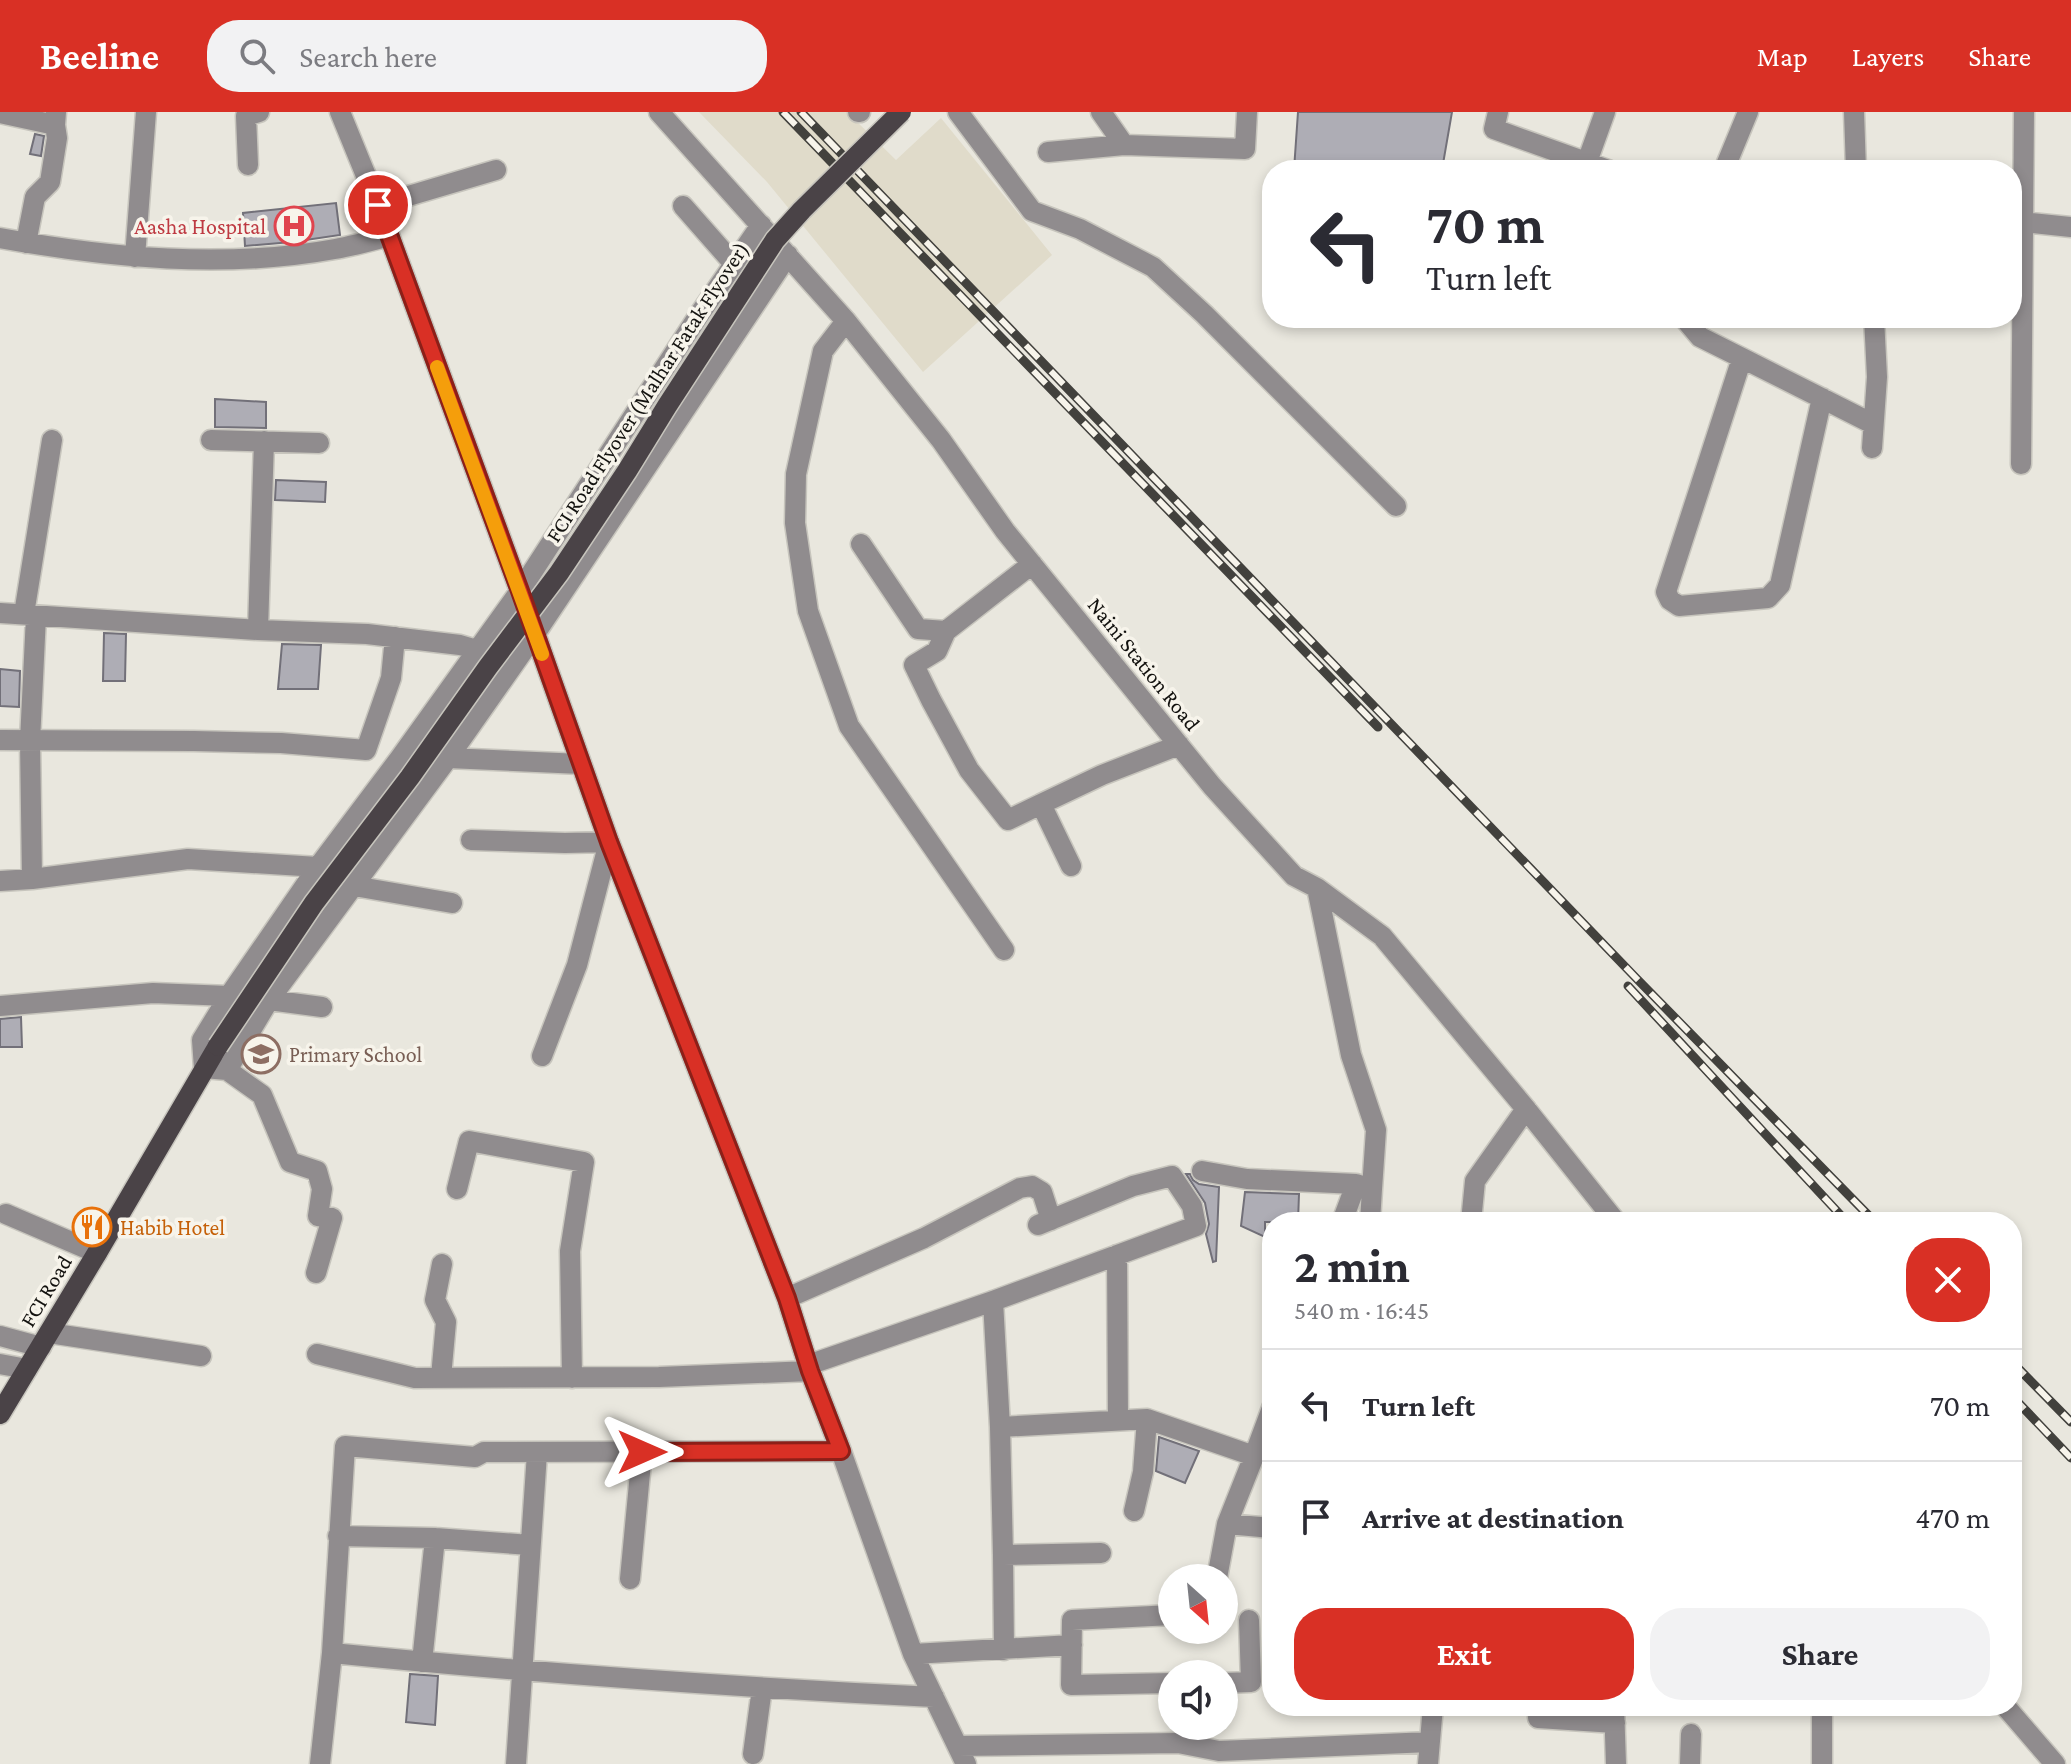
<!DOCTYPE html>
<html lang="en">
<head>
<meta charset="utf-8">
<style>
  :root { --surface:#fff; --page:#f2f2f3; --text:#2b2b33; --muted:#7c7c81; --line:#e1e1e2; --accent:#d93025 }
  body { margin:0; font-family:"Crimson Pro",serif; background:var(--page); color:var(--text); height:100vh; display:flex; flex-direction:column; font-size:30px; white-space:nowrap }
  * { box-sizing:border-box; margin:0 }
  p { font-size:26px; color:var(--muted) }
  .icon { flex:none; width:44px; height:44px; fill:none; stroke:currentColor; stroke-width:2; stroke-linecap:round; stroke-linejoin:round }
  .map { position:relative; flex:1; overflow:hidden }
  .drawer { position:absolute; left:1262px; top:1100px; width:760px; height:504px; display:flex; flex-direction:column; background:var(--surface); border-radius:32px; box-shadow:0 4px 12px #0003 }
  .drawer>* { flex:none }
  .guide { position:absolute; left:1262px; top:48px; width:760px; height:168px; border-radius:32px; box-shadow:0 4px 12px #0003; background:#fff; color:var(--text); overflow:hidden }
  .needle { width:52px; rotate:153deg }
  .buttons { position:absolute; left:1158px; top:1452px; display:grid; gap:16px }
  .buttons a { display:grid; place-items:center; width:80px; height:80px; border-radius:50%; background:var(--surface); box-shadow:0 4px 12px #0003; font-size:40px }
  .pin { position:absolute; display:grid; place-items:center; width:68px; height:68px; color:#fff; margin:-34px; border:4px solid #fff; border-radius:50%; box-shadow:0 2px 8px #0007 }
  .me { position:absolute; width:88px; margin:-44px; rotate:90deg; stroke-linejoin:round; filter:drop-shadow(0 0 6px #0008) }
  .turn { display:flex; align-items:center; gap:28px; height:168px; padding:0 32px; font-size:36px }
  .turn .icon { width:104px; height:104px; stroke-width:2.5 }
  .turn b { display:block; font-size:56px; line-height:68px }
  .round { display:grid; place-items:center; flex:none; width:84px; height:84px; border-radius:32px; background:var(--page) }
  .overview { display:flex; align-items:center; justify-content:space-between; height:136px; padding:0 32px }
  h1 { font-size:48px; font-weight:700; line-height:60px }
  .action { display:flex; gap:16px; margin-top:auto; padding:16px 32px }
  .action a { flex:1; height:92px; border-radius:32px; background:var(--accent); color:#fff; font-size:32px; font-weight:700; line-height:92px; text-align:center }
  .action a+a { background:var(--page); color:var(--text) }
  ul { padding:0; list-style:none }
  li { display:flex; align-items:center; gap:24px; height:112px; padding:0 32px; border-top:2px solid var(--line) }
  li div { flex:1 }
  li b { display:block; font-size:30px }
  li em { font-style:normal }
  header { display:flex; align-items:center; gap:48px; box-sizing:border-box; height:112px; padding:0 40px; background:var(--accent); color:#fff }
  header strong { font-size:38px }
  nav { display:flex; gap:44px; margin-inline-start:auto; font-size:28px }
  .search { width:560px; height:72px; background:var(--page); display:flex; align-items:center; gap:20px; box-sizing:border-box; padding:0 28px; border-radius:32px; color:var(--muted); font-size:30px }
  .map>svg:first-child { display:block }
  .built { fill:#e0dbca }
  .building { fill:#aeadb5; stroke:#727079; stroke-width:2 }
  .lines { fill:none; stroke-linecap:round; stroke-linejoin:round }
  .minor-casing { stroke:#c7c5bd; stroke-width:23 }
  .major-casing { stroke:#c7c5bd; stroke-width:23 }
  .minor { stroke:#908c8e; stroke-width:20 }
  .major { stroke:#4a4347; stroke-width:20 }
  .rail-casing { stroke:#42413d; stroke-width:9 }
  .rail { stroke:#f7f4eb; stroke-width:6; stroke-dasharray:18; stroke-linecap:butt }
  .major-bridge-casing { stroke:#c7c5bd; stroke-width:23; stroke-linecap:butt }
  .major-bridge { stroke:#4a4347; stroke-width:20 }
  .route-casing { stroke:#8d1f18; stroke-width:20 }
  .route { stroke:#d93025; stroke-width:14 }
  .slow { stroke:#f59e0b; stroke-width:14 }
  .labels { text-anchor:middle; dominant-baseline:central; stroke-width:7; stroke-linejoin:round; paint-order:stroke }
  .health-label { font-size:22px; fill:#be3a42; stroke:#f7f4eb; text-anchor:end }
  .street-label { font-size:22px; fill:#13120f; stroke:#f7f4eb }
  .education-label { font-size:22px; fill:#785e54; stroke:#f7f4eb; text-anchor:start }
  .food-label { font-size:22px; fill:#c56008; stroke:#f7f4eb; text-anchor:start }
</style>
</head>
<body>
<header>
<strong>Beeline</strong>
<div class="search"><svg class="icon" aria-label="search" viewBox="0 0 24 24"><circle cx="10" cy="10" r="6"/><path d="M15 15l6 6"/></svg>Search here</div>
<nav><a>Map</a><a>Layers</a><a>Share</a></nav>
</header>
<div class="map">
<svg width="2071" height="1652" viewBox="0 0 2071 1652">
  <rect width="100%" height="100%" fill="#e9e7de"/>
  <!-- built -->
  <path class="built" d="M699,0h148l49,48 45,-42 111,137 -129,117 -156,-190z"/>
  <!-- building -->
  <path class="building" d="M1298,0h154l-9,52 -32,6h-117z
    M35,22l9,2 -3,20 -11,-2z
    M336,91l4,32 -48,7 -47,4 -2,-33z
    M215,287l51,3v26l-51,-1z
    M276,368l50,2 -1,20 -50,-2z
    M104,521l22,1 -1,47h-22z
    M282,532l39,1 -3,44h-40z
    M0,557l20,2 -1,36 -19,-1z
    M21,905l1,30h-22v-28z
    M1186,1062h4l3,6 6,4 20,3 -3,74 -3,1 -7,-28 3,-10 -4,-21z
    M1245,1080l54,2 -1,28h-33v15l-24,-11z
    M1159,1325l40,14 -14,32 -29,-12z
    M410,1562l28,2 -3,49 -29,-3z"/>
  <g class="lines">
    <!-- minor casing -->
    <g class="minor-casing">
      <path id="minor" d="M340,0l38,93 142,386 89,251 178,456 23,73 31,80 72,203 53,110
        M659,0l187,209 95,119 64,91 207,255 82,90 23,12 65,48 144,173 90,113
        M858,0h2
        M958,0l74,99 48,18 73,38 51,47 192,192
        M1101,0l23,33
        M1498,0l-4,17 114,41
        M1854,0l2,58
        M0,1l55,12 1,-13
        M1048,40l76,-7 121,4 2,-37
        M1587,50l18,-50
        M248,53l-2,-49 13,-4
        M1724,58l24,-58
        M378,93l118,-35
        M683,94l51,58
        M2023,110l48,5
        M0,126c110,20 225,31 335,11 18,-3 36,-8 54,-13
        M26,131l9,-46 15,-15 7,-44 -2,-13
        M135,145l11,-145
        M1684,206l16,19 42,21
        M846,209l-23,30 -27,123 -1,49 13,88 41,115 155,224
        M1822,286l-42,187 -12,13 -89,8 -9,-6 -4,-8 76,-234 131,66
        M211,328l108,3
        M1872,336l5,-71 -3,-59
        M2021,352l3,-352
        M861,432l57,85 28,2
        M1032,452l-86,67 -9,20 -23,14 17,35 38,70 39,50 33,-16 30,62
        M0,501l258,17 109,4 93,11 17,5
        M24,502l28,-174
        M258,518l6,-189
        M0,628l194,1 87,2 85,7 25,-72 4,-41
        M448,646l133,6
        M1041,692l61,-29 77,-30
        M471,728l94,3 44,-1 -32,123 -35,91
        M32,767l-2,-138 6,-125
        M0,769l32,-2 156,-20 130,8
        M354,774l98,17
        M1317,776l34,167 25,75 -4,59 -16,-5 -14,38
        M269,888l53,7
        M0,894l153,-13 76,3
        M227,958l42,-70 179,-242 87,-124 253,-379
        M1202,1059l45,8 109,5
        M457,1077l12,-48 115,21 -14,89 2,127
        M6,1102l91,39
        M1370,1110l2,-33
        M1471,1110l4,-41 51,-72
        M1117,1143l1,165
        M316,1161l16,-55 -14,-2 4,-27 -5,-18 -27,-9 -28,-67 -35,-25 -23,-2 -2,-28 27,-44 89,-129 82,-109 120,-167 181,-279 60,-87
        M787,1186l137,-60 96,-50 12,-2 10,6 9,28
        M993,1189l7,126 147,-8 107,37 18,-48
        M49,1221l152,23
        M0,1224l41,11
        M317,1242l98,24 244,-1 151,-6
        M0,1252l27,5
        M808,1253l185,-64 203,-75 -4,-20 -20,-30 -39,10 -95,39
        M441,1265l5,-55 -11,-22 7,-36
        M1000,1315l3,128
        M841,1339l-357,1 -9,5 -130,-11 -13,207c200,20 401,34 602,44
        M1134,1399l9,-39 4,-53
        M1227,1412l45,4
        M338,1424l97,2 95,7
        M1217,1466l10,-54 27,-68
        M630,1467l12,-127
        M1172,1503l-100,5 -1,65 101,-2
        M1004,1538l-1,-95 98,-2
        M913,1542l159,-9
        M422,1550l13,-124
        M1224,1571l27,-1 -2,-62
        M1539,1594l-1,12 77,5
        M1614,1594l2,58
        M2005,1594l50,58
        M1822,1605v47
        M958,1634l220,-3 41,8 211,-9
        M753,1642l9,-66
        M320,1652l12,-111
        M516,1652l21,-311
        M1428,1652l5,-58
        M1690,1652l1,-30"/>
    </g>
    <!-- major casing -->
    <g class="major-casing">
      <path id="major" d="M0,1302l97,-161 121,-207"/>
    </g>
    <!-- minor -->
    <use href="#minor" class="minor"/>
    <!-- major -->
    <use href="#major" class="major"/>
    <!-- rail casing -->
    <g class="rail-casing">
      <path id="rail" d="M783,0l595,615
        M801,0l836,867 238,243
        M1628,874l219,236
        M2012,1250l59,60
        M2012,1284l59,62"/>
    </g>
    <!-- rail -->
    <use href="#rail" class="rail"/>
    <!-- major-bridge casing -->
    <g class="major-bridge-casing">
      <path id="major-bridge" d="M218,934l96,-143 96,-126 78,-110 71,-94 68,-102 40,-65 108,-166 27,-30 99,-98"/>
    </g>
    <!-- major-bridge -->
    <use href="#major-bridge" class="major-bridge"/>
  </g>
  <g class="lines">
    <!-- route casing -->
    <g class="route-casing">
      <path id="route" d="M378,93l142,386 89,251 178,456 23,73 31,80 -199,1"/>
    </g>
    <!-- route -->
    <use href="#route" class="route"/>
    <!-- slow -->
    <path class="slow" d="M437,255l105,287"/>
  </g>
  <!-- icons -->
  <defs>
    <g id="hospital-ring" transform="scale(2)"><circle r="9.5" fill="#f7f4eb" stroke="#e0444e" stroke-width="1.5"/><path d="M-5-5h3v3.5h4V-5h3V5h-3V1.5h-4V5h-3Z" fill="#e0444e"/></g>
    <g id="school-ring" transform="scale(2)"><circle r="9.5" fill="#f7f4eb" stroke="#8d6e63" stroke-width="1.5"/><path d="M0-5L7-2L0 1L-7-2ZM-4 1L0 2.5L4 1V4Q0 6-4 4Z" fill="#8d6e63"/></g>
    <g id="restaurant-ring" transform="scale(2)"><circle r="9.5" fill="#f7f4eb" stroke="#e8710a" stroke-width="1.5"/><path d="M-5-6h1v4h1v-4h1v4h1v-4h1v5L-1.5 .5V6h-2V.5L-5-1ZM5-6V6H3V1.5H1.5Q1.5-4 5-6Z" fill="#e8710a"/></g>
  </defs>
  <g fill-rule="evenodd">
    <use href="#hospital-ring" x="294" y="114"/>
    <use href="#school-ring" x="261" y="942"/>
    <use href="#restaurant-ring" x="92" y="1115"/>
  </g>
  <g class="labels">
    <!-- health labels -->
    <g class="health-label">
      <text x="266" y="114">Aasha Hospital</text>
    </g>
    <!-- street labels -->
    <g class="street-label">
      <text transform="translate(647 280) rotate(-57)">FCI Road Flyover (Malhar Fatak Flyover)</text>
      <text transform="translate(1144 552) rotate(51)">Naini Station Road</text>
      <text transform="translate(46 1179) rotate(-59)">FCI Road</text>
    </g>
    <!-- education labels -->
    <g class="education-label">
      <text x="289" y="942">Primary School</text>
    </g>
    <!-- food labels -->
    <g class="food-label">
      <text x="120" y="1115">Habib Hotel</text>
    </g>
  </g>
</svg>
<div class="buttons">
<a><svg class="needle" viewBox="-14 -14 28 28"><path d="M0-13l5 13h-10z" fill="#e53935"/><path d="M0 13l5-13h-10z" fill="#7c7c81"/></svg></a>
<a><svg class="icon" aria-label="sound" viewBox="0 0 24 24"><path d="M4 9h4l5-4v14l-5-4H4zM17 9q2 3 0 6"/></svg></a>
</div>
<div class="pin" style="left:378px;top:93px;background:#d93025"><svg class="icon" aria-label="arrive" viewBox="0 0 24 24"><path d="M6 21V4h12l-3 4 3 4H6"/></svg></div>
<svg class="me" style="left:642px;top:1340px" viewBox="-20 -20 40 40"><path d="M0-17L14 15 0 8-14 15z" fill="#d93025" stroke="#fff" stroke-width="4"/></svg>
<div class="guide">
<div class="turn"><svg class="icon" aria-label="left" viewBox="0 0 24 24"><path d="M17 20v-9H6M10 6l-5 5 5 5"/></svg><div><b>70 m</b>Turn left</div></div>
</div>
<section class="drawer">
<div class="overview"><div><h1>2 min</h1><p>540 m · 16:45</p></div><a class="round" style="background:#d93025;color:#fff"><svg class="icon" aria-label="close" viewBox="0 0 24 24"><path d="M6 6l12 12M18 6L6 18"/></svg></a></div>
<ul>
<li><svg class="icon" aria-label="left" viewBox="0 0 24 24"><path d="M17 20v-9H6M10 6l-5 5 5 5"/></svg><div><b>Turn left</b></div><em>70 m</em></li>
<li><svg class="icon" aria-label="arrive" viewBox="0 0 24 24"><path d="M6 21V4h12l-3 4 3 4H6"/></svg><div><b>Arrive at destination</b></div><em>470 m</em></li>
</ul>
<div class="action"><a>Exit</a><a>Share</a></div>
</section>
</div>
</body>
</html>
